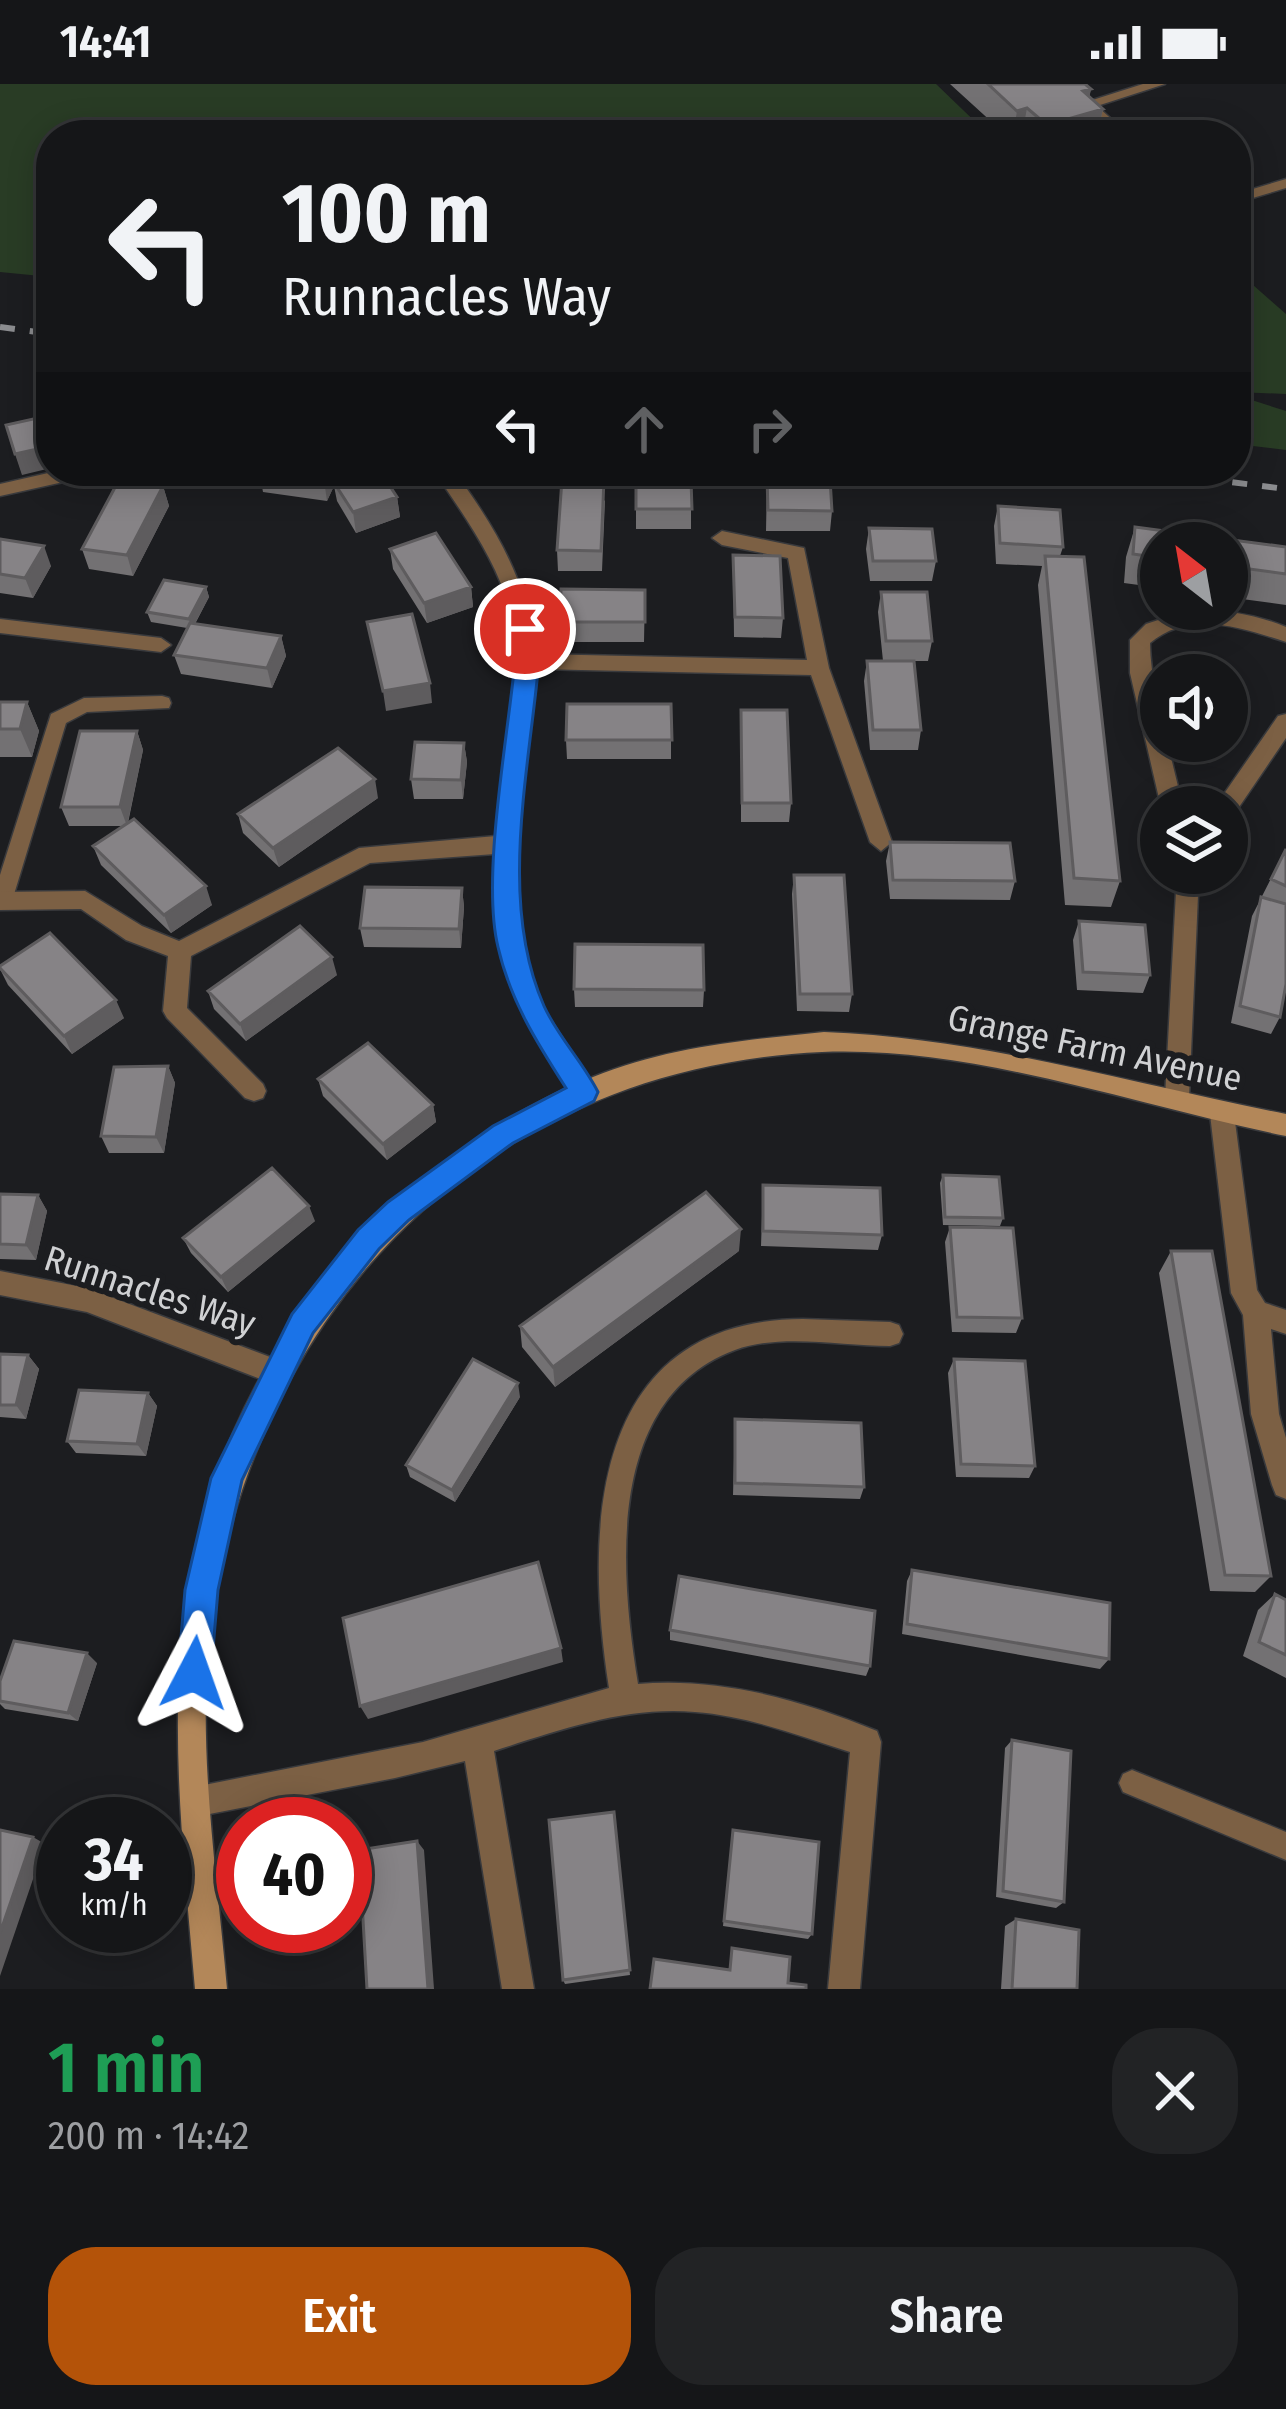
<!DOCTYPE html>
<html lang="en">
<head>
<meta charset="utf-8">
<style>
  :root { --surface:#151618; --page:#222325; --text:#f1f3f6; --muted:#9d9fa2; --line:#343537; --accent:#b45309 }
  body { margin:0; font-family:"Fira Sans Condensed",sans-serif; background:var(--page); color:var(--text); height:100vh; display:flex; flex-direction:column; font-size:45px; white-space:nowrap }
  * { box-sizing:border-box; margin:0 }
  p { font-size:39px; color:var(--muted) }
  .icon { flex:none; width:66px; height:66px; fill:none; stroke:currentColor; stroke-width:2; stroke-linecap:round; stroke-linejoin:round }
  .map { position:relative; height:1905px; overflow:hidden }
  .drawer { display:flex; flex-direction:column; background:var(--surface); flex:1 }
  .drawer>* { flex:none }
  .hud { position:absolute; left:36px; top:36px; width:1215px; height:366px; border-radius:48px; box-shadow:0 6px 30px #0003,0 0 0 3px var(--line); background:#151618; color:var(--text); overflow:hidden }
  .needle { width:78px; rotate:329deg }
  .buttons { position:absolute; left:1140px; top:438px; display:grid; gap:24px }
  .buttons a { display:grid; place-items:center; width:108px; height:108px; border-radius:50%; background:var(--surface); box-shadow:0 6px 30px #0003,0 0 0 3px var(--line); font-size:60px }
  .speed { position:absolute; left:36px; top:1713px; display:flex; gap:24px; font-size:60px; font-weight:700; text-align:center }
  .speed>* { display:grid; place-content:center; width:156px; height:156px; border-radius:50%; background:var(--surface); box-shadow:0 6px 30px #0003,0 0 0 3px var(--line); line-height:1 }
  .speed small { font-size:30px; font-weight:400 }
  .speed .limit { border:18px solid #d22; background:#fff; color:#111 }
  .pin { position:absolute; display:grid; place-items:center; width:102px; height:102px; color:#fff; margin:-51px; border:6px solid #fff; border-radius:50%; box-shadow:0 3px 12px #0007 }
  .me { position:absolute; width:132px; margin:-66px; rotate:4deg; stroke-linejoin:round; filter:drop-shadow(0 0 9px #0008) }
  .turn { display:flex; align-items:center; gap:42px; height:252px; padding:0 48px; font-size:54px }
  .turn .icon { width:156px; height:156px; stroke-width:2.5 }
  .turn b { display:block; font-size:84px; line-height:102px }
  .lanes { display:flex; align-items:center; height:114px; padding:0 48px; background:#0003; justify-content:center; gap:60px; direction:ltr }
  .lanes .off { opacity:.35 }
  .round { display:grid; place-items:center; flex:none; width:126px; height:126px; border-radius:48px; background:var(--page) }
  .head { display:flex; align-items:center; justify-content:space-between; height:204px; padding:0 48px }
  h1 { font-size:72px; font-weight:600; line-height:90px; color:#1e9e55 }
  .primary-button { display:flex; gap:24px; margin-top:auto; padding:24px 48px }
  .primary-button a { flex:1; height:138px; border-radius:48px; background:var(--accent); color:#fff; font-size:48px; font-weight:600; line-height:138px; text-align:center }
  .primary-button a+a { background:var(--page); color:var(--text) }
  .status { display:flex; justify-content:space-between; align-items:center; height:84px; padding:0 60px; background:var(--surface); direction:ltr }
  .status svg { height:33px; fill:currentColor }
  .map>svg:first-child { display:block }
  .green { fill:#293c25 }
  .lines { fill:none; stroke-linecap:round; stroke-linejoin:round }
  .lane-casing { stroke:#393a3d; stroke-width:3 }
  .street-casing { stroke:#393a3d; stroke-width:3 }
  .secondary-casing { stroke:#393a3d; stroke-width:3 }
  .lane { fill:#7c6044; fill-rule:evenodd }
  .street { fill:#7c6044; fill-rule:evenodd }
  .secondary { fill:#b38759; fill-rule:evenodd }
  .rail { stroke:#8b8c8f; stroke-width:6; stroke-dasharray:15 15; stroke-linecap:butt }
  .wall { fill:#737173 }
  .shaded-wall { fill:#5e5c5e }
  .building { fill:#868386; stroke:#5e5c5e; stroke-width:3 }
  .route { fill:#1a73e8; stroke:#114b97; stroke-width:3 }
  .labels { text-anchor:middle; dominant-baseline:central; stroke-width:12; stroke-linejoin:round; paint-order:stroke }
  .street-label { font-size:36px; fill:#d0d1d3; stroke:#1c1d20 }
</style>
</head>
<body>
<div class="status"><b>14:41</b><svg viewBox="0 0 49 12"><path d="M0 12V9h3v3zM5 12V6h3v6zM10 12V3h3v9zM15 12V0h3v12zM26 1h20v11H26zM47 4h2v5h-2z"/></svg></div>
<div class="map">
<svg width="1286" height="1905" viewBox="0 0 1286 1905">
  <rect width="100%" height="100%" fill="#1c1d20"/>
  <!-- green -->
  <path class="green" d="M0,0h936l53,51h-938v142l-51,-5z
    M1236,186l50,44v80l-50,-2z
    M1236,311l50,16v39l-50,-6z"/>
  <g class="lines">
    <!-- lane casing -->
    <g class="lane-casing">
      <path id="lane" d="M1143,0h22l-68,22 32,29h-15l-34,-31z
        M1286,95v9l-50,15v-9z
        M162,612l7,2 2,5 -2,5 -82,4 -21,11 -54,178 -3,6 -9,1v-33l51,-161 33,-16z
        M1132,1686l154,62v28l-163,-68 -4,-9 4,-9z"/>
    </g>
    <!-- street casing -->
    <g class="street-casing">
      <path id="street" d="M57,387h39l-10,6 -86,19v-12z
        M434,387h20c42,57 74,111 82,183l271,6 -19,-102 -66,-13 -10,-7 10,-7 82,17 25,120 63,174 -11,9 -11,-9 -59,-167 -275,-6 -17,154 -2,85 4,39 20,58 52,80 3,7 -3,7 -9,3 -9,-3c-57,-81 -87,-144 -80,-245l-125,9 -179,93 -4,52 76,76 3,7 -3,7 -9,3 -9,-3 -78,-80 -4,-7 5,-55 -42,-16 -45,-31 -81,1v-18l85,-1 57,35 37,15 180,-93 137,-12c3,-58 19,-116 20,-174 2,-74 -43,-133 -82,-191z
        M1189,526c34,-1 66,4 97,17v15c-43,-14 -96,-33 -136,1 0,33 11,64 11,98h6l16,66h-22l-31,-134v-33l16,-16z
        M0,535l161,19 10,7 -10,7 -161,-19z
        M1286,630v24l-51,75 -8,2v-8h-11l3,-6 59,-85z
        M1177,789h22l-10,225 -3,7 -9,4 -9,-4 -3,-7z
        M1222,1019l9,3 3,8 23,176 8,13 21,7v24l-15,-5 8,85 7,24v61l-10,-4 -4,-10 -21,-71 -8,-99 -12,-22 -21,-179 3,-8z
        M0,1187l87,17 199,75 3,9 -3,9 -10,4 -189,-73 -87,-17z
        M803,1235l87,3 9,3 4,9 -4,9 -9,3c-48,0 -109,-13 -155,4 -131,49 -115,224 -97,334 82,-7 164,16 239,47l4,11 -21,247h-32l22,-237c-50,-16 -101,-36 -155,-40 -69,-6 -136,18 -201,39l40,238h-32l-37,-228 -70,17 -196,38 -11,-4 -4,-11 4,-11 11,-4 224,-44 186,-54c-25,-160 -19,-368 194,-369z"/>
    </g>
    <!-- secondary casing -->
    <g class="secondary-casing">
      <path id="secondary" d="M824,948c158,6 308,52 462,82v22c-149,-30 -311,-90 -464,-84 -316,14 -548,230 -606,539 -24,129 0,268 11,398h-32c-11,-130 -27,-261 -9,-390 32,-230 194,-435 407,-522 74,-30 152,-37 231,-45z"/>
    </g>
    <!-- lane -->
    <use href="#lane" class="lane"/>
    <!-- street -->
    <use href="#street" class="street"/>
    <!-- secondary -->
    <use href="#secondary" class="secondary"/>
    <!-- rail -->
    <path class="rail" d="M0,243l51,7
      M1143,387l143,18"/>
  </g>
  <!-- wall -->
  <path class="wall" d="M950,0h135l6,5 -2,8 14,12 -6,26h-91z
    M259,387h80l-2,8 60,18 3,20 -44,16 -19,-32 -3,-15 -7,15 -64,-9z
    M767,394l65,33 -2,20h-64z
    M636,396h55v49h-55z
    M163,402l6,20 -36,70 -44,-7 -7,-20z
    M605,416l-3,71h-44l-1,-21z
    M998,422l65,41 -3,9 60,325 -9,26 -46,-2 -27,-320 4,-19 -46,-2 -2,-38z
    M1135,443l151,20v58l-59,-8v-54h-66v45l-37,-5 2,-26z
    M869,444l67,33 -4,20h-62l-4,-32z
    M0,455l51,27 -18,32 -33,-5z
    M390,465l81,38 2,20 -46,16 -34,-54z
    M733,471l50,63 -2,20 -47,-1z
    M206,503l3,10 -14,27 86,12 5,20 -14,32 -91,-14 -7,-19 13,-27 -36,-6 -4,-10z
    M645,506l-1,52h-83l-1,-20z
    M881,508l51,49 -4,20h-45l-5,-49z
    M867,577l54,69 -3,20h-48l-6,-69z
    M0,618h27l12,29 -7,26h-32z
    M671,620v55h-104l-1,-19z
    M741,626l50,93 -2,19h-48z
    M137,647l6,19 -15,73 84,82 -41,28 -70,-68 -8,-19 30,-20h-54l-8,-19z
    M464,659l3,19 -4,37h-49l-3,-20z
    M378,714l-99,69 -36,-34 -5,-19z
    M890,758l125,39 -5,19 -120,-1 -4,-38z
    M1286,765v135l-6,33 -9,17 -40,-11 21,-107z
    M794,791l58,119 -3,18 -52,-1 -5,-117z
    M462,804l2,19 -3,41 -97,-1 -4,-19z
    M1079,837l71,54 -7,18 -66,-3 -4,-50z
    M0,885l124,49 -52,36 -64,-69z
    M337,891l-91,66 -32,-32 -6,-18z
    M574,905l130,1 -1,17h-128z
    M168,982l7,17 -11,70h-55l-8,-17z
    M318,995l115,26 3,17 -49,38 -64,-64z
    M943,1091l60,43 -3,8 -57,-1 -3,-42z
    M763,1101l119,50 -4,15 -117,-4z
    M0,1110l38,1 9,16 -11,49 -36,-1z
    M315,1137l-87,71 -37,-39 -8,-15z
    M950,1143l72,91 -6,15 -64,-1 -7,-90z
    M739,1167l-184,136 -33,-40 -2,-21z
    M1171,1167l100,325 -16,16 -45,-1 -51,-318z
    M0,1270l28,1 11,14 -13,50 -26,-2z
    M954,1275l81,107 -6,12 -73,-1 -8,-104z
    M148,1309l9,13 -11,50 -70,-3 -9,-12z
    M520,1313l-65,105 -45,-25 -4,-12z
    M735,1335l129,68 -4,12 -127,-4z
    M912,1486l197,89 -9,10 -198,-35 5,-53z
    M1275,1510l11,6v78l-43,-22 15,-46z
    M670,1546l200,36 -4,10 -196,-36z
    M97,1579l-19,58 -73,-12 -5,-5v-23z
    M1012,1656l52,162 -8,6 -60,-11 9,-149z
    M614,1728l16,163 -65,9 -2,-4z
    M733,1746l79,104 -4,5 -85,-13z
    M1016,1835l61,70h-76l4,-63z"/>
  <!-- shaded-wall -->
  <path class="shaded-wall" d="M1091,5l-5,25 17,-5 -6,26h-52l2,-10 36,-34z
    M1027,24l-5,27h-9l4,-24z
    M51,362v22l-29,7 -7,-21z
    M328,387h11v3l-4,10 -2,-3 1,5 -7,15 -3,-21z
    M163,402l6,20 -36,70 -6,-21z
    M397,413l3,20 -44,16 -3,-21z
    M44,462l7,20 -18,32 -8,-20z
    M206,503l3,10 -17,32 -3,-10z
    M471,503l2,20 -46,16 -3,-20z
    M281,552l5,20 -14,32 -5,-20z
    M430,599l2,20 -46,8 -3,-20z
    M27,618l12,29 -7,26 -12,-28z
    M137,647l6,19 -16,76 -7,-19z
    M464,659l3,19 -4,37 -2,-19z
    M375,695l3,19 -99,69 -6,-19z
    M206,802l6,19 -41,28 -7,-18z
    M462,804l2,19 -3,41 -2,-19z
    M332,873l5,18 -91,66 -6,-17z
    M116,916l8,18 -52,36 -8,-18z
    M168,982l7,17 -11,70 -8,-16z
    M433,1021l3,17 -49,38 -4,-16z
    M38,1111l9,16 -11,49 -10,-15z
    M309,1122l6,15 -87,71 -7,-15z
    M741,1145l-2,22 -184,136 -2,-20z
    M28,1271l11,14 -13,50 -10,-14z
    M518,1299l2,14 -65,105 -3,-12z
    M148,1309l9,13 -11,50 -9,-12z
    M561,1564l2,14 -195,57 -8,-13z
    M87,1569l10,10 -19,58 -10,-8z
    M33,1753l12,7 -45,132v-43z
    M417,1757l7,9 10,139h-6z"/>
  <!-- building -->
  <path class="building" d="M988,0h97l6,5 -8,2 20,18 -56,16 -20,-17 -10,3z
    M51,331v31l-36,8 -9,-29z
    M259,387h69l-4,9z
    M363,387h17l17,26 -44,15 -20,-31z
    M767,394l63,1 2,32 -64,-1z
    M562,395h42l-3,72 -44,-1z
    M119,396l44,6 -36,69 -45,-6z
    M636,396h55l1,29h-56z
    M998,422l62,4 3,37 -63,-4z
    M1135,443l151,20v27l-59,-8v-23h-66v15l-28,-4z
    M869,444l63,1 4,32h-63z
    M436,449l35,54 -47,16 -34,-54z
    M0,455l44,7 -19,32 -25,-4z
    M733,471l47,1 3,62 -48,-1z
    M1045,472l39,1 36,324 -46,-3z
    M164,496l42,7 -17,32 -42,-7z
    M561,505l84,1v32h-85z
    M881,508h46l5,49h-46z
    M412,530l18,69 -47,8 -16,-69z
    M190,539l91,13 -14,32 -93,-13z
    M867,577h47l7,69h-48z
    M0,618h27l-7,27h-20z
    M567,620h104l1,36h-106z
    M741,626h46l4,93h-49z
    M80,647h57l-17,76h-59z
    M415,658l49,1 -3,37 -50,-1z
    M338,664l37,31 -102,69 -35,-34z
    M134,735l72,67 -42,29 -71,-69z
    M890,758l120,1 5,38 -122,-1z
    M1286,765v37l-15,-7z
    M794,791h50l8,119h-52z
    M365,803l97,1 -3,41 -99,-1z
    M1261,813l25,7v80l-6,33 -40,-11z
    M1079,837l66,4 5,50 -67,-3z
    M300,842l32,31 -92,67 -32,-33z
    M50,849l66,67 -52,36 -64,-68v-2z
    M575,860l128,1 1,45 -130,-1z
    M368,959l65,62 -50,39 -65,-65z
    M168,982l-12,71 -55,-1 13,-69z
    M272,1084l37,38 -88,71 -38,-39z
    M943,1091l56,2 4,41 -58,-1z
    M763,1101l117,3 2,47 -119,-4z
    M706,1108l35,37 -188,138 -33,-41z
    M0,1110l38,1 -12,50 -26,-1z
    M950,1143l63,1 9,90 -65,-1z
    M1171,1167h41l59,325 -46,-1z
    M0,1270l28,1 -12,50h-16z
    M473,1275l45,24 -66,107 -46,-25z
    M954,1275l71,2 10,105 -74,-2z
    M79,1306l69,3 -11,51 -70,-3z
    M735,1335l126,4 3,64 -129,-4z
    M538,1478l23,86 -201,58 -17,-88z
    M912,1486l198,33 -1,56 -202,-35z
    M679,1492l196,35 -5,55 -200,-36z
    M1275,1510l11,6v55l-27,-13z
    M14,1557l73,12 -19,60 -68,-12v-20z
    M1012,1656l59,11 -7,151 -61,-11z
    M614,1728l16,158 -67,10 -14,-160z
    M0,1746l33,7 -33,96z
    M733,1746l86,12 -7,92 -88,-13z
    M417,1757l11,148h-61l-8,-139z
    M1016,1835l63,11 -2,59h-65z
    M732,1864l58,9 -2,26 18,2v4h-156l4,-30 76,11z"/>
  <!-- route -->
  <path class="route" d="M525,537l11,8 3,32c-10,110 -41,242 5,345 14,31 39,56 54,86l-4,9 -81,42 -104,77 -30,29 -66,84 -71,147 -24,110 -7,83 -5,12 -12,5 -12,-5 -4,-12 7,-83 26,-112 81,-164 66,-84 30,-28 105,-76 73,-38c-29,-45 -56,-88 -68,-141 -17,-70 10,-210 17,-286l-2,-32z"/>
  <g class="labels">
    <!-- street labels -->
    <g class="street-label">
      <text transform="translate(1095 964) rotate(12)">Grange Farm Avenue</text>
      <text transform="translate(150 1207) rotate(18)">Runnacles Way</text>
    </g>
  </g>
</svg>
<div class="buttons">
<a><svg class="needle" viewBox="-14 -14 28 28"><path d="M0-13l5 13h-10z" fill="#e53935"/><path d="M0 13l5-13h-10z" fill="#9d9fa2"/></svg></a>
<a><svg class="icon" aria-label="sound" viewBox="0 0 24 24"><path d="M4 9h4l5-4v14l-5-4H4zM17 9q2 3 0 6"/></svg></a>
<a><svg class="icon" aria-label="layers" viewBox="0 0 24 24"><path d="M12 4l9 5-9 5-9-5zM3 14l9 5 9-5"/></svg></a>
</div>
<div class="speed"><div>34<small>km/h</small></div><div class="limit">40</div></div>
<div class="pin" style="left:525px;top:545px;background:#d93025"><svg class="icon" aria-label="arrive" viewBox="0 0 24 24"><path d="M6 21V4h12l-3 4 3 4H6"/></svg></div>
<svg class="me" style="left:194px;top:1589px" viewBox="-20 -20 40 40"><path d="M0-17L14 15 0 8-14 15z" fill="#1a73e8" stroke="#fff" stroke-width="4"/></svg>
<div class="hud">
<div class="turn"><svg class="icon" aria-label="left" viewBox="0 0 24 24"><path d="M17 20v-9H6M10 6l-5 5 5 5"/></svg><div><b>100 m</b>Runnacles Way</div></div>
<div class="lanes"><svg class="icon" aria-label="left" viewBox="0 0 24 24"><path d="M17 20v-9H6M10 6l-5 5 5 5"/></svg><svg class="icon off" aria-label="ahead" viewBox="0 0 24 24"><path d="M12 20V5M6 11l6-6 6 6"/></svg><svg class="icon off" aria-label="right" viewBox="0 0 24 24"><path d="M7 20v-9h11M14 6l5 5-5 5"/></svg></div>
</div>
</div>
<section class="drawer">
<div class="head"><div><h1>1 min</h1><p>200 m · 14:42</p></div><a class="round"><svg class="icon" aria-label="close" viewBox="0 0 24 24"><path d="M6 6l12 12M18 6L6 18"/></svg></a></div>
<div class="primary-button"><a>Exit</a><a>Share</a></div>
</section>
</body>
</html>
